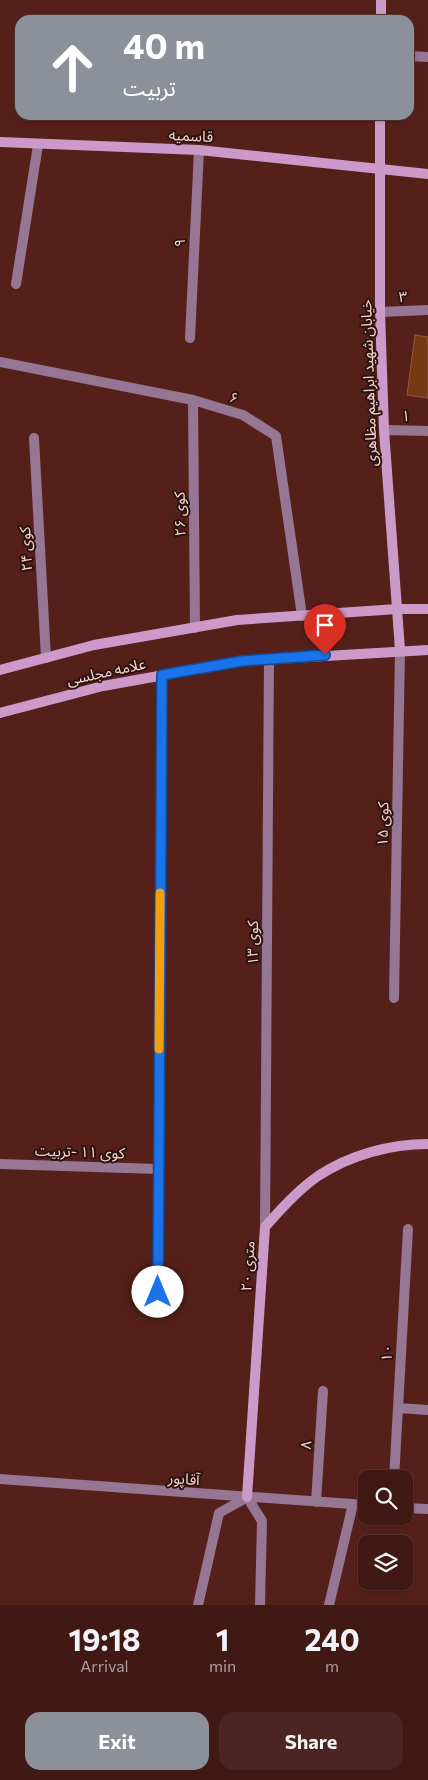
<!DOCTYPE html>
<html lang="en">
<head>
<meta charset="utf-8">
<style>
  :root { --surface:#401814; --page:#4b2522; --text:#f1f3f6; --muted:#aea0a0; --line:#593734; --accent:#8c9099 }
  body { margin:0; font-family:Commissioner,"Noto Sans Arabic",sans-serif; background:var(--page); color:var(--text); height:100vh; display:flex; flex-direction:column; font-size:19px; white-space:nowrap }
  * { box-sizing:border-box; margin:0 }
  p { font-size:16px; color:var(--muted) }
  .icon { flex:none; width:28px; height:28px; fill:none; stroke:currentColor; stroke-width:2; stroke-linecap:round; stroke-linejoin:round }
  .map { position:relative; height:1605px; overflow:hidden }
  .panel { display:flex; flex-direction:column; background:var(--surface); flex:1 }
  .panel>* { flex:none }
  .guide { position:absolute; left:15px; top:15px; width:399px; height:105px; border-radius:15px; box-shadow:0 1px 4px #0004,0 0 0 1px var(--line); background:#8c9099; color:#fff; overflow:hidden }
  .fabs { position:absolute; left:358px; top:1470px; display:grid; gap:10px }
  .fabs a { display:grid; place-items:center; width:55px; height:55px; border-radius:10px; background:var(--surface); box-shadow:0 1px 4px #0004,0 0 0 1px var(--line); font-size:25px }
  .pin { position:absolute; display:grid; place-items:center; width:42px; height:42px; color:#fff; margin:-51px -21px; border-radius:50% 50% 50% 0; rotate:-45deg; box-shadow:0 0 5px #0007 }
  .pin .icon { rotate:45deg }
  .me { position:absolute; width:55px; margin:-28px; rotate:0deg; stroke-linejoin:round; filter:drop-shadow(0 0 4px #0008) }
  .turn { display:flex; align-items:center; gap:18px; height:105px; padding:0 25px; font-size:22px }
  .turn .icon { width:65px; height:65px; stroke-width:2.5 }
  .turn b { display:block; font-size:35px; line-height:42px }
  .eta { display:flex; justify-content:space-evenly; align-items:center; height:85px; text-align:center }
  .eta b { font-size:30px; font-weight:700; line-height:35px }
  .cta { display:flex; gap:10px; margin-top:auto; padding:10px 25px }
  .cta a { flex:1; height:58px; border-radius:15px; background:var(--accent); color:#fff; font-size:20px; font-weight:700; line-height:58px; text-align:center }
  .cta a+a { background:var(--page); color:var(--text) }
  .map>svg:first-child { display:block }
  .building { fill:#773912; stroke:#905a3e }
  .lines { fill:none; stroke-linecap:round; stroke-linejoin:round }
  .street { stroke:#957693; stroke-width:10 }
  .secondary { stroke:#cb9ac8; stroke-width:10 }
  .route-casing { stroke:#114b97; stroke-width:12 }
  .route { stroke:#1a73e8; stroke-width:9 }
  .slow { stroke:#f59e0b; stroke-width:9 }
  .labels { text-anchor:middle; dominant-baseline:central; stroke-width:4; stroke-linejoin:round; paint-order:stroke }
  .street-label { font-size:15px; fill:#f8d4cf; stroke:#2c1310 }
</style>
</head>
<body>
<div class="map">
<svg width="428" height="1605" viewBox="0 0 428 1605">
  <rect width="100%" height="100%" fill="#56201a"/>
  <!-- building -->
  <path class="building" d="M415,335l13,2v61l-21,-3z"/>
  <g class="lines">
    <!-- street -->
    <path class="street" d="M409,56l19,1
      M16,284l22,-139
      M380,312l48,-2
      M190,338l9,-188
      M0,362l193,38 50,15 33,21 26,180
      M193,400l2,228
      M384,430l44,1
      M34,438l12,220
      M394,998l6,-348
      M0,1164l158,5
      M265,1227l4,-568
      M158,1309l4,-634
      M398,1408l30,2
      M0,1479l366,26
      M394,1479l14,-250
      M247,1497l15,24 -2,84
      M316,1502l7,-111
      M404,1508l24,1
      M198,1605l21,-92 27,-15
      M329,1605l24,-101"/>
    <!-- secondary -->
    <path class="secondary" d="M381,0v20
      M380,115v197l4,118 16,220
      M0,142l199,8 229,24
      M0,670l94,-25 143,-25 160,-11h31
      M0,713l103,-27 139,-25 186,-11
      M247,1497l18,-270c16,-18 33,-37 53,-51 32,-21 72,-32 110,-32"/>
  </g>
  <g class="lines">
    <!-- route casing -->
    <g class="route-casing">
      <path id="route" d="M158,1292l4,-617 80,-14 83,-6"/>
    </g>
    <!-- route -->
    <use href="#route" class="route"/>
    <!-- slow -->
    <path class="slow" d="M159,1049l1,-156"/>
  </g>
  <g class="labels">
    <!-- street labels -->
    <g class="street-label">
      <text transform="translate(191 135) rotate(3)">قاسمیه</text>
      <text transform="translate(179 243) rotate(-87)">۹</text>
      <text transform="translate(403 296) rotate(-3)">۳</text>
      <text transform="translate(368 383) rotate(-92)">خیابان شهید ابراهیم مظاهری</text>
      <text transform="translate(234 397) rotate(17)">۶</text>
      <text transform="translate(406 415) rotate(1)">۱</text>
      <text transform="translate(179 514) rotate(-91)">کوی ۲۶</text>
      <text transform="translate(25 549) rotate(-93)">کوی ۲۴</text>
      <text transform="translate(106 671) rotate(-12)">علامه مجلسی</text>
      <text transform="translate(382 824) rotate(-89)">کوی ۱۵</text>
      <text transform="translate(252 943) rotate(-90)">کوی ۱۳</text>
      <text transform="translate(80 1151) rotate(2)">کوی ۱۱ -تربیت</text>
      <text transform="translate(247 1266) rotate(-86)">۲۰ متری</text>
      <text transform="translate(386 1353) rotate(-87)">۱۰</text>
      <text transform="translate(305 1445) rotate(-86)">۸</text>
      <text transform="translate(184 1478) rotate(4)">آقاپور</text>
    </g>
  </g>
</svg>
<div class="fabs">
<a><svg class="icon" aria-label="search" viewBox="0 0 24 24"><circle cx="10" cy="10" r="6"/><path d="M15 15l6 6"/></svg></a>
<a><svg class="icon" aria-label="layers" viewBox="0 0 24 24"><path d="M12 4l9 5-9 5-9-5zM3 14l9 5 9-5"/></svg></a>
</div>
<div class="pin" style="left:325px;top:655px;background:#d93025"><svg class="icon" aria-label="arrive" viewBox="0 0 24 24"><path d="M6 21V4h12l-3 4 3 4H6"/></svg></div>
<svg class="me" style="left:158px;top:1292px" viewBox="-20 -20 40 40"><circle r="19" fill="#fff"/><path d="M0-13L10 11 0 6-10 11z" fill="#1a73e8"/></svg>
<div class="guide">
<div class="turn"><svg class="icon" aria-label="ahead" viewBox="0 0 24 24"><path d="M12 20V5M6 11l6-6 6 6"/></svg><div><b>40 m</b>تربیت</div></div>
</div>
</div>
<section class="panel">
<div class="eta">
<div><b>19:18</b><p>Arrival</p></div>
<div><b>1</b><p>min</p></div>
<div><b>240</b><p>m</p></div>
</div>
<div class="cta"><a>Exit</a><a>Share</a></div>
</section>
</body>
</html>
